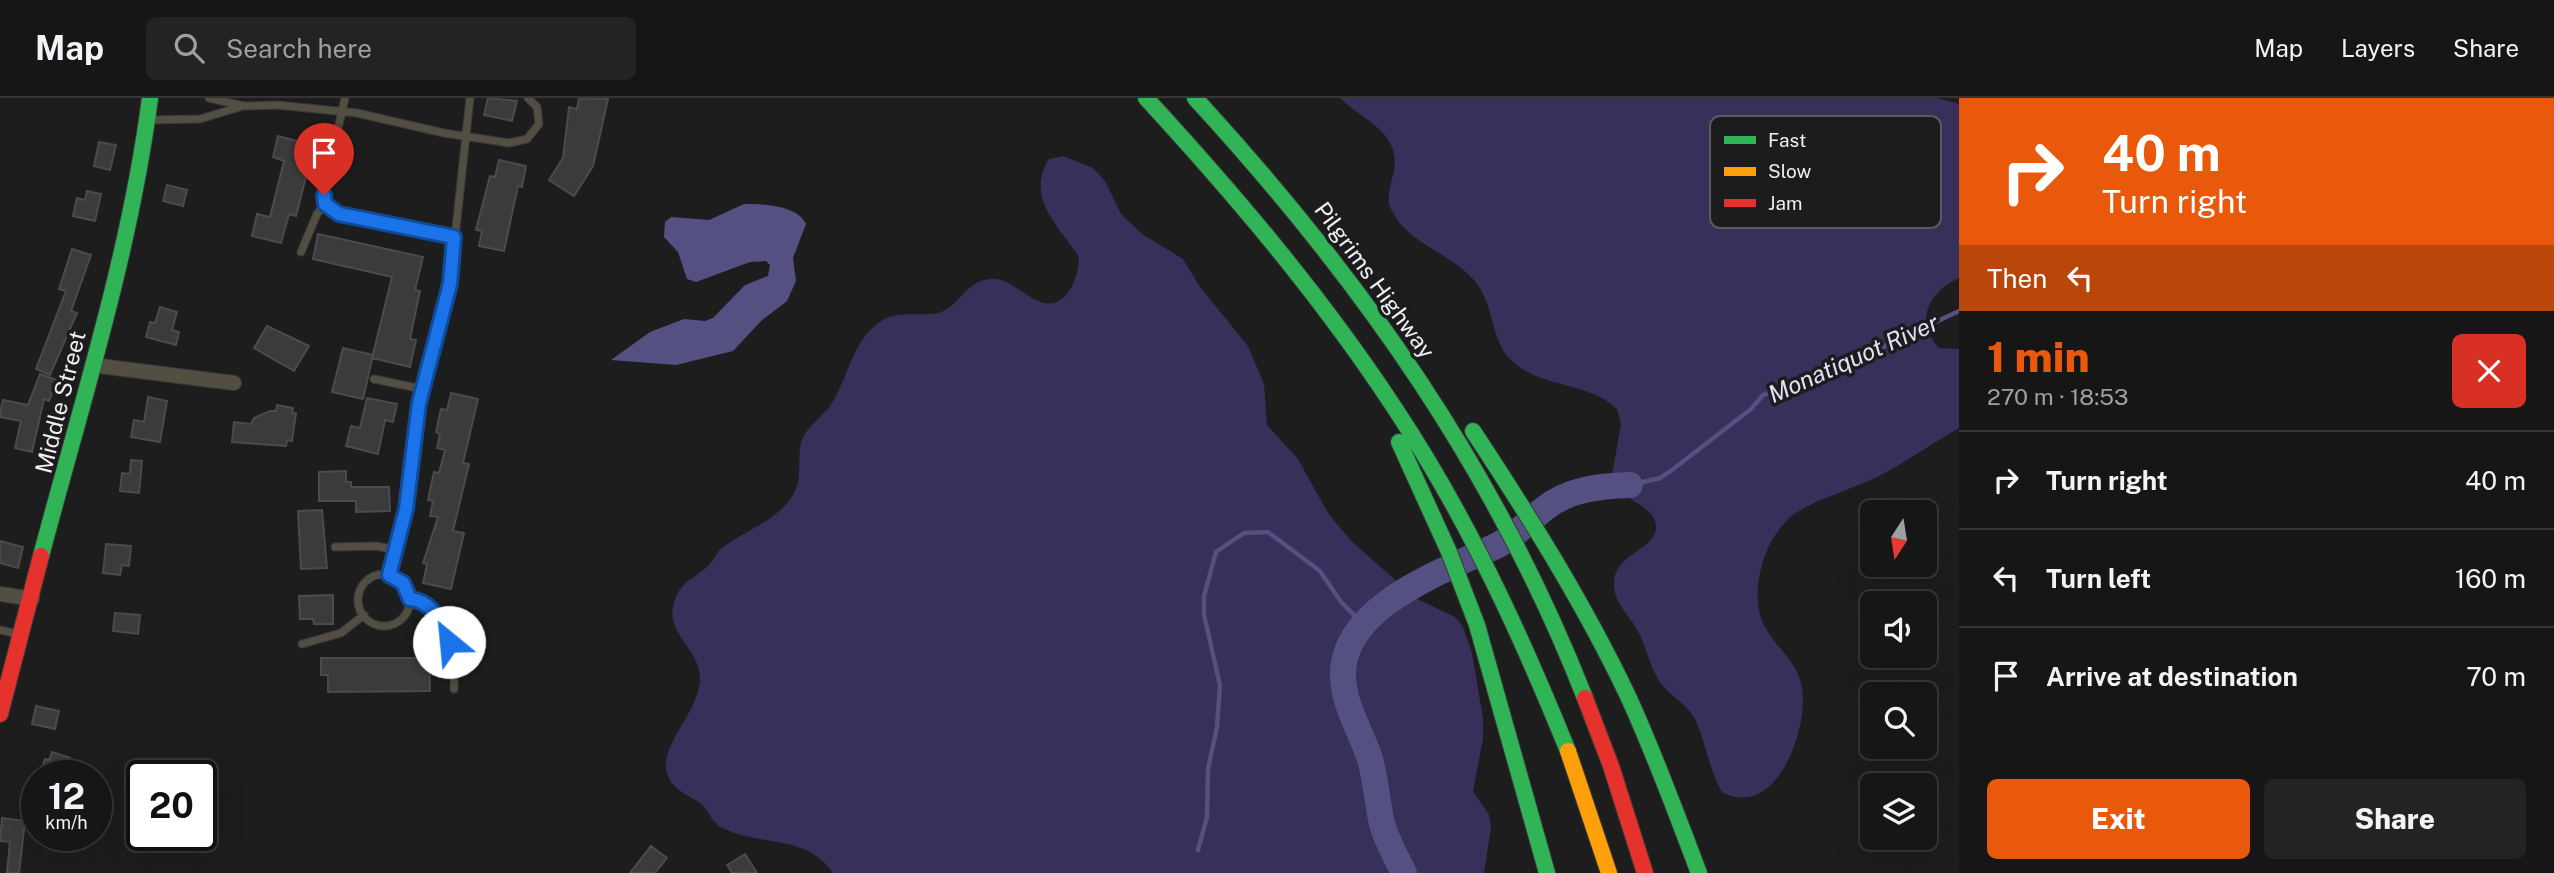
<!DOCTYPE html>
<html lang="en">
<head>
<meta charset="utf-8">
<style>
  :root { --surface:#161616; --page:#232323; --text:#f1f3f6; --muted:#9e9fa1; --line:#353535; --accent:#ea580c }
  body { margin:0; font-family:"Public Sans",sans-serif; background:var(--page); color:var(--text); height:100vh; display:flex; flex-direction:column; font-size:26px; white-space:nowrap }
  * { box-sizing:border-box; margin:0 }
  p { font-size:23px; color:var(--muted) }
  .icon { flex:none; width:38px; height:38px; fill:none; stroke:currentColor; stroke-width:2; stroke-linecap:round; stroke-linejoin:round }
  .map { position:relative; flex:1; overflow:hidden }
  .sheet { display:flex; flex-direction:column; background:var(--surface); width:595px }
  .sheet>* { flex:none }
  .banner { background:#ea580c; color:#fff; overflow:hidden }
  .needle { width:46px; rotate:192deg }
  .buttons { position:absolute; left:1860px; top:402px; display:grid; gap:14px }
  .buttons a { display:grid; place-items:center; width:77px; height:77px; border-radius:10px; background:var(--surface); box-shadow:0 7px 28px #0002,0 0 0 2px var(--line); font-size:35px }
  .speed { position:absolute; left:21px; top:662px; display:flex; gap:14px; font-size:35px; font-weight:700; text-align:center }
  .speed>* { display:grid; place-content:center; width:91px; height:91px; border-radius:50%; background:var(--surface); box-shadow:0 7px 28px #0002,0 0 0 2px var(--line); line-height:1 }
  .speed small { font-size:18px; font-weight:400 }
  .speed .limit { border:4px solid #111; border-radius:10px; background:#fff; color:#111 }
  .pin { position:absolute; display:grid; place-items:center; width:60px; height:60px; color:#fff; margin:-72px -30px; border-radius:50% 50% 50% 0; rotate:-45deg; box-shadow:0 0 7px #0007 }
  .pin .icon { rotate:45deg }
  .me { position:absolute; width:77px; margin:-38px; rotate:332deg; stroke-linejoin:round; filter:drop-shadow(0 0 5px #0008) }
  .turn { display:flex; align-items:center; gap:24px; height:147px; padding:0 28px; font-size:32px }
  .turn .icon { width:91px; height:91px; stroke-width:2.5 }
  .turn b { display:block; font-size:49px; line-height:60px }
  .then { display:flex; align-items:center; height:66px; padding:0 28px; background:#0003; gap:14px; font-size:26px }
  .round { display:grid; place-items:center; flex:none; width:74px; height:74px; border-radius:10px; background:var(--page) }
  .overview { display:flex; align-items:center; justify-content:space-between; height:119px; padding:0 28px }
  h1 { font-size:42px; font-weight:800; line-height:52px; color:var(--accent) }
  .primary-button { display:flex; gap:14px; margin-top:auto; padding:14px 28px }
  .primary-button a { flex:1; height:80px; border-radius:10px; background:var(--accent); color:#fff; font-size:28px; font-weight:800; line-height:80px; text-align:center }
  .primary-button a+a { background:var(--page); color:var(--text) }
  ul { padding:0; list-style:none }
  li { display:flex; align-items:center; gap:21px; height:98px; padding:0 28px; border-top:2px solid var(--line) }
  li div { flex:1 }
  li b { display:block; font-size:26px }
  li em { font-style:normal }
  header { display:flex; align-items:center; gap:42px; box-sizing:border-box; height:98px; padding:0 35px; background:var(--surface); border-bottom:2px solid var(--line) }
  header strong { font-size:33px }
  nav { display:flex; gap:38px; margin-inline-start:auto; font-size:24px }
  .search { width:490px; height:63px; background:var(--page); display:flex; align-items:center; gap:18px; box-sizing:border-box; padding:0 24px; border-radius:10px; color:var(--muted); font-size:26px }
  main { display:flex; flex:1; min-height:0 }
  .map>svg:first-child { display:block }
  .green { fill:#36305a }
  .water { fill:#555082 }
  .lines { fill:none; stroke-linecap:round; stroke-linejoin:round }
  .stream { stroke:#555082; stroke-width:4.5 }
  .river { stroke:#555082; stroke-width:26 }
  .building { fill:#3b3b3d; stroke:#4b4b4c; stroke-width:2 }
  .lane-casing { stroke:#3a3a3c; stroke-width:9 }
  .street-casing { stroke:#3a3a3c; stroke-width:16 }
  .fast-casing { stroke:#3a3a3c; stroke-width:18 }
  .slow-casing { stroke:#3a3a3c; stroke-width:18 }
  .jam-casing { stroke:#3a3a3c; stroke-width:18 }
  .lane { stroke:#534e42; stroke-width:7 }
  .street { stroke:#534e42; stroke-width:14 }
  .fast { stroke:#30b455; stroke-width:16 }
  .slow { stroke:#ff9f0a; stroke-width:16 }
  .jam { stroke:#e5322d; stroke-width:16 }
  .route-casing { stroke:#114b97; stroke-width:18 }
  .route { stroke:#1a73e8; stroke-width:12 }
  .labels { text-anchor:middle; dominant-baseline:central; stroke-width:7; stroke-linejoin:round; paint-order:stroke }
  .street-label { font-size:23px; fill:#efeff2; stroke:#1c1c1f }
  .water-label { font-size:24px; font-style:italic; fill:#e2e1f2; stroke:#1c1c1f }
  .key { fill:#1c1c1f; stroke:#5b5b5e; stroke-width:2 }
  .key-label { font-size:19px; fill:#efeff2 }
</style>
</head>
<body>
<header>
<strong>Map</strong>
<div class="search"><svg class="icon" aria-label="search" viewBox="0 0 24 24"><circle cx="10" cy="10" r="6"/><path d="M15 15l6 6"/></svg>Search here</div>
<nav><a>Map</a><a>Layers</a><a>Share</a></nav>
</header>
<main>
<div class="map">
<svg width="1959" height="775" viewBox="0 0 1959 775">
  <rect width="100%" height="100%" fill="#1d1d1e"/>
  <!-- green -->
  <path class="green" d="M1340,0h597l22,6v174c-29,13 -46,43 -20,70l20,1v79c-28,16 -54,35 -82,49 -27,13 -58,21 -83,37 -11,8 -20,22 -26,34 -8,18 -13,42 -9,62 5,31 39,47 43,78 7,41 -26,133 -80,104 -13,-22 -16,-48 -26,-71 -9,-19 -30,-26 -39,-44 -9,-15 -11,-33 -21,-49 -8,-14 -21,-25 -22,-42 -2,-33 41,-35 42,-58 0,-24 -32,-25 -45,-47l10,-57 -4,-15c-29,-28 -75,-20 -105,-48 -21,-19 -18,-55 -35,-77 -24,-32 -70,-38 -87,-77 -4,-11 2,-26 4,-37 7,-38 -32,-50 -54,-72z
    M1063,58l30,12 12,13 16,33 21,20 41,25 17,28 48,59 16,38 3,41 31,34 30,54 22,27 67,59 38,18 8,10 9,26 11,65v21l-10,52 16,24 2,12 -7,46h-651c-28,-41 -76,-25 -114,-47 -7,-4 -11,-17 -19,-23 -11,-7 -28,-14 -32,-27 -12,-29 31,-62 32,-97 1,-31 -40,-47 -24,-82 7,-17 21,-20 33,-32 5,-5 7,-12 13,-17 23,-18 54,-26 71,-53 10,-16 4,-35 8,-52 4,-15 20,-25 29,-37 19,-28 21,-65 51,-85 18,-11 39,-4 57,-8 22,-6 27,-32 52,-34 27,-3 51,42 75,17 10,-11 13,-24 14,-39 -21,-32 -54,-59 -30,-98z"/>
  <!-- water -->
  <path class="water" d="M744,106c19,0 53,1 62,20l-13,34 3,23 -9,20 -26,20 -28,30 -57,14 -65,-5 39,-28 34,-13 21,2 8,-3 32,-33 23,-9 2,-11 -4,-4 -16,1 -54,20 -9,-3 -9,-27 -14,-15 1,-15 6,-5 38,3z"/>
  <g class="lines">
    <!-- stream -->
    <path class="stream" d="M1630,387l30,-7 12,-8 79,-61 12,-14 52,-16 144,-68
      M1198,752l9,-33 1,-48 9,-42 3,-42 -16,-70v-19l12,-44 28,-19 24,-1 52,39 21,31 22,22"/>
    <!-- river -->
    <path class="river" d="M1404,775c-8,-16 -17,-32 -22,-49 -5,-22 -6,-46 -13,-68 -9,-26 -26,-52 -26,-81 -1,-70 104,-105 155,-130 18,-9 30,-24 46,-36 24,-20 56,-23 86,-24"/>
  </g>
  <!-- building -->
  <path class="building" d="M488,0l29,3 -5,20 -28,-6z
    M579,0l29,1 -15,67 -19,30 -25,-16 14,-22 6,-51 8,2z
    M278,38l30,8 -8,27 7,2 -11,43 -7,-2 -8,29 -29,-7 5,-22 13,3 14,-56 -11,-4z
    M99,44l17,3 -6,25 -16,-4z
    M499,62l27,6 -4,21 -4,-1 -14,65 -25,-5 3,-15 -6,-1 14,-54 5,1z
    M167,87l20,5 -4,16 -20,-5z
    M87,93l14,3 -6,27 -22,-5 4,-18 8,2z
    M318,136l105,23 -8,33 5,1 -10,48 6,1 -6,27 -38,-9 20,-81 -79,-18z
    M72,151l19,6 -20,56 6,2 -27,62 -14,-6 30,-78 -7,-2z
    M160,209l17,5 -5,18 7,2 -3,13 -30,-8 4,-15 5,1z
    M267,228l42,20 -15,25 -40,-23z
    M343,250l30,7 -10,44 -31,-7z
    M40,276l17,6 -8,21 -5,-2 -12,53 -17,-4 6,-27 -21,-4v-4l3,-13 25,5z
    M451,295l27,6 -15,64 6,1 -16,67 11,2 -13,56 -28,-6 4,-19 -4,-1 15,-46 -8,-1 3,-15 -5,-1 6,-28 5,1 6,-23 -8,-2 3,-14 -4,-2 5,-23 6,1z
    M148,299l19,4 -7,41 -29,-5 3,-17 10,2z
    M367,300l30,6 -4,18 -8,-2 -7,34 -32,-8 5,-20 9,2z
    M277,307l16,3 -1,5h4l-4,28 -5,-1 -1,6 -54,-4 2,-20 17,2 3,-6 16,-7h6z
    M131,362l11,1 -3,32 -19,-2 2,-18 8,1z
    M346,373v11h5v5h38l1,24 -34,1v-11h-37v-29z
    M322,412l5,58 -26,1 -3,-58z
    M0,443l23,6 -5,21 -18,-5z
    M106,446l25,2 -2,20 -7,-1 -2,10 -17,-2z
    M333,497v29h-19l-1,-5h-13l-1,-23z
    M115,515l25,2 -2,19 -25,-3z
    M321,560h108l1,33 -102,1v-17h-7z
    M36,608l23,5 -4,18 -23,-5z
    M52,654l18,6 -5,17h-25l5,-16 4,1z
    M2,720l23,3 -6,52h-12l3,-31 -10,-1z
    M651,748l16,12 -12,15h-25z
    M745,756l12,19h-25l-5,-8z"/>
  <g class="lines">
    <!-- lane casing -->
    <g class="lane-casing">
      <path id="lane" d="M209,0l35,8 33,-1 80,8 87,20 65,10 18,-4 12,-15 -2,-17 -9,-9
        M345,0l-21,92 1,14 20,11 109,23
        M148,22l52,-1 43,-13
        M301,154l16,-38 8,-10
        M374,281l48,10
        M335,449l41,-1 21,4
        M358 502a26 26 0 1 1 52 0a26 26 0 1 1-52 0Z
        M389,477l17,-66 13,-106 31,-119 20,-186
        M410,501c39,4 45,59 44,90
        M0,532l18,4
        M302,546l39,-11 23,-18"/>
    </g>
    <!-- street casing -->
    <g class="street-casing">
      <path id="street" d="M92,267l142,18
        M0,496l32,5"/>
    </g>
    <!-- fast casing -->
    <g class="fast-casing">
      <path id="fast" d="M1146,0c103,112 200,228 279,358 57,94 102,194 143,295
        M1195,0c166,181 300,370 390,600
        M1473,333c56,85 110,171 154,263 27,58 49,119 72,179
        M1399,344l50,110 28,73 70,248
        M41,458c40,-151 89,-303 109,-458"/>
    </g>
    <!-- slow casing -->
    <g class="slow-casing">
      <path id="slow" d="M1568,653l41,122"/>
    </g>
    <!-- jam casing -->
    <g class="jam-casing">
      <path id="jam" d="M1585,600l26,68 34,107
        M0,616l41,-158"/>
    </g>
    <!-- lane -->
    <use href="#lane" class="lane"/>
    <!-- street -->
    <use href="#street" class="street"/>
    <!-- fast -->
    <use href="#fast" class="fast"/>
    <!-- slow -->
    <use href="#slow" class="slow"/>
    <!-- jam -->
    <use href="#jam" class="jam"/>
  </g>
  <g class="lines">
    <!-- route casing -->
    <g class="route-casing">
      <path id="route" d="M324,97l1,9 14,10 115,23 -4,47 -31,119 -13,106 -17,66 14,8 7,16c22,2 33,24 39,43"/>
    </g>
    <!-- route -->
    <use href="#route" class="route"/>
  </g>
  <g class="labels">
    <!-- street labels -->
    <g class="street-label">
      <text transform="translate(1375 182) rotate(54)">Pilgrims Highway</text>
      <text transform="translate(60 304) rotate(-76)">Middle Street</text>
    </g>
    <!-- water labels -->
    <g class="water-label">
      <text transform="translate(1853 260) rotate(-24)">Monatiquot River</text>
    </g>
  </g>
  <!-- legend -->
  <rect x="1710" y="18" width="231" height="112" rx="10" class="key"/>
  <rect x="1724" y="38" width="32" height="8" fill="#30b455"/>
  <rect x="1724" y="69" width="32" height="9" fill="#ff9f0a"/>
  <rect x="1724" y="101" width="32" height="8" fill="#e5322d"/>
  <g class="key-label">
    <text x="1768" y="49">Fast</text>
    <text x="1768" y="80">Slow</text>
    <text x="1768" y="112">Jam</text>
  </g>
</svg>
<div class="buttons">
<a><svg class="needle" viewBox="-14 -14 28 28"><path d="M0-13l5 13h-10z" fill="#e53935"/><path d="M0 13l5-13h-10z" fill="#9e9fa1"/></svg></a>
<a><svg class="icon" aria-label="sound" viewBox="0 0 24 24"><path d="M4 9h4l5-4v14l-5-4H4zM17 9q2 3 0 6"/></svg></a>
<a><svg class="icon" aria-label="search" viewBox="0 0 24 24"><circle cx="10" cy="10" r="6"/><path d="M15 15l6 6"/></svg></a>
<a><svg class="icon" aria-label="layers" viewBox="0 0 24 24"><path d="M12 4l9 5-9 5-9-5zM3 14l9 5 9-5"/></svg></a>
</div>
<div class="speed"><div>12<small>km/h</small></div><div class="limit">20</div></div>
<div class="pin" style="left:324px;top:97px;background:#d93025"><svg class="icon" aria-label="arrive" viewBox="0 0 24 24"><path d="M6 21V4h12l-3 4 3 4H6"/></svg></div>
<svg class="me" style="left:449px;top:544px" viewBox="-20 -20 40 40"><circle r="19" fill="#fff"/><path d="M0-13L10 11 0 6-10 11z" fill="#1a73e8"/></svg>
</div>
<section class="sheet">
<div class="banner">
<div class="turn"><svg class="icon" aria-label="right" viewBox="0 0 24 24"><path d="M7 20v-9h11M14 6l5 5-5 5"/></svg><div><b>40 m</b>Turn right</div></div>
<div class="then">Then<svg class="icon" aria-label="left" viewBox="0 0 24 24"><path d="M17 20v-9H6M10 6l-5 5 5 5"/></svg></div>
</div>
<div class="overview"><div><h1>1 min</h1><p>270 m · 18:53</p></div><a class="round" style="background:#d93025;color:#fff"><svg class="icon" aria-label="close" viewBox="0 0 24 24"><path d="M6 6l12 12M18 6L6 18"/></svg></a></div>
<ul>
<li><svg class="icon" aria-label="right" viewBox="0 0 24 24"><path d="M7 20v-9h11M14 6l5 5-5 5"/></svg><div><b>Turn right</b></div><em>40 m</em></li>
<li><svg class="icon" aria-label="left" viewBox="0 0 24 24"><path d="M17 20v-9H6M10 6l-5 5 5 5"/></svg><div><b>Turn left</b></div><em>160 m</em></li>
<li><svg class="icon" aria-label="arrive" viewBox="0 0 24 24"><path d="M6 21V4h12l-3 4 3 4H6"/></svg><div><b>Arrive at destination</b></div><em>70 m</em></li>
</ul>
<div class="primary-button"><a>Exit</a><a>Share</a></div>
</section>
</main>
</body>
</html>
